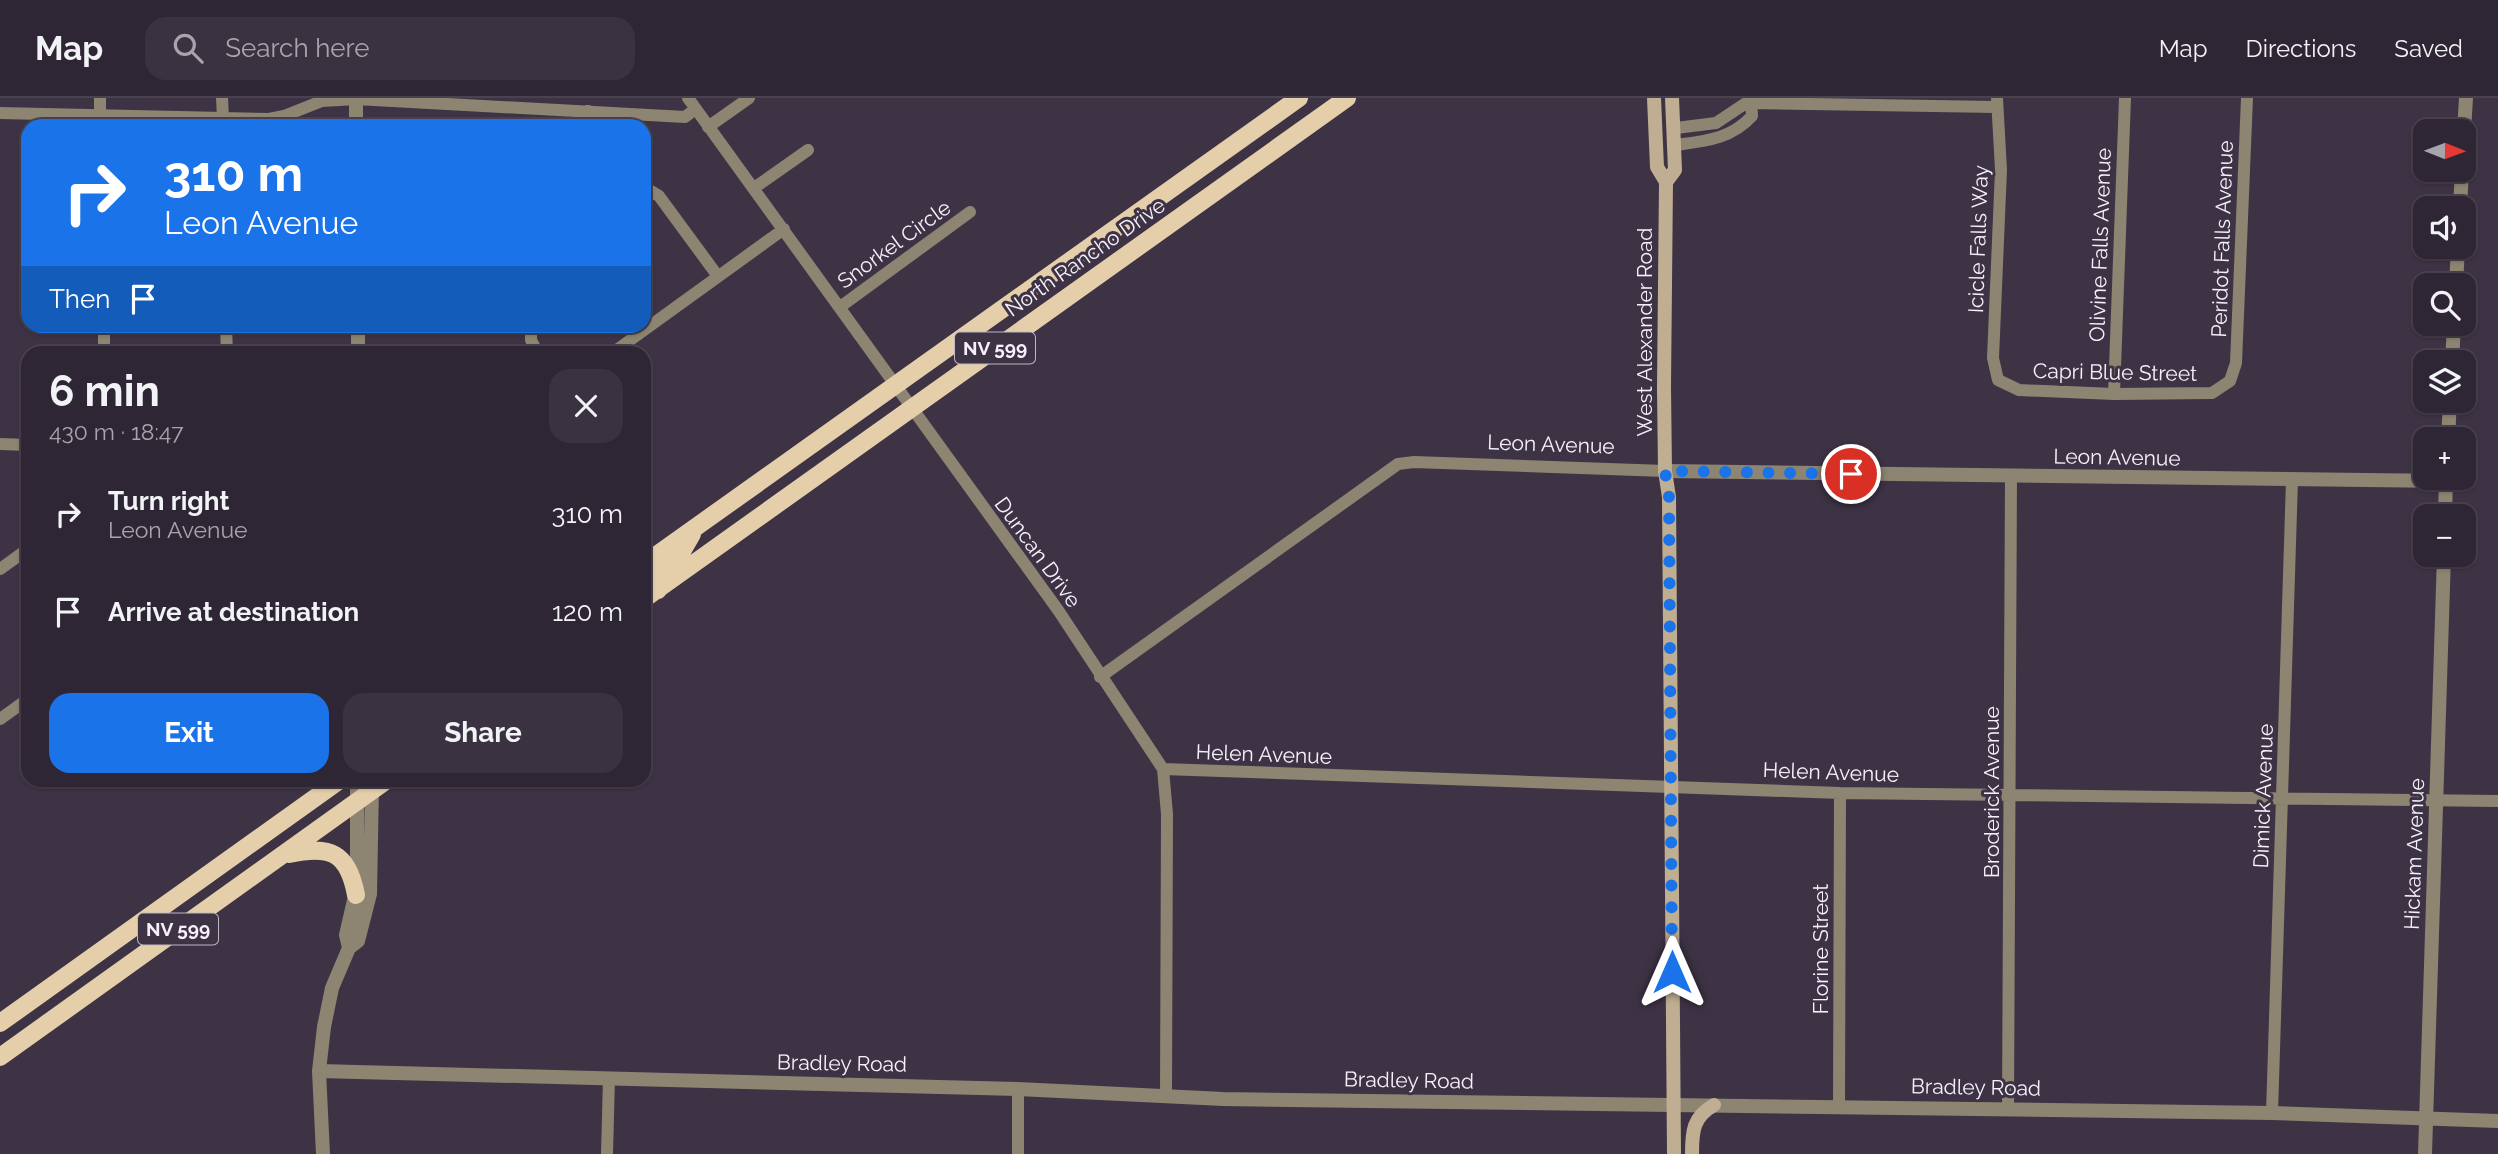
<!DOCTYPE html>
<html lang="en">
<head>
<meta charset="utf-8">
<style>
  :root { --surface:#2e2634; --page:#3a3240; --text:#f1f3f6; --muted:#a7a5ac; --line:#49434f; --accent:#1a73e8 }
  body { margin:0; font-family:Raleway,sans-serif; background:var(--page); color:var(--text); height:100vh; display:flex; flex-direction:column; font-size:26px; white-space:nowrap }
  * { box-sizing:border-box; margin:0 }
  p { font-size:23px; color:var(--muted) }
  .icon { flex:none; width:38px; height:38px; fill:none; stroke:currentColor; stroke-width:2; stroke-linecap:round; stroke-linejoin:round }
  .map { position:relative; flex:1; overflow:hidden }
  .details { position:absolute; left:21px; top:248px; width:630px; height:441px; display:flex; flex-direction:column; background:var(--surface); border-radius:21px; box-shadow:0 2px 5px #0004,0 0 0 2px var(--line) }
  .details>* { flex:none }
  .top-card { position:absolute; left:21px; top:21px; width:630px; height:214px; border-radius:21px; box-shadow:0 2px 5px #0004,0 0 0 2px var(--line); background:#1a73e8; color:#fff; overflow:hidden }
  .needle { width:46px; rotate:91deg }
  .tools { position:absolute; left:2413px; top:21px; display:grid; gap:14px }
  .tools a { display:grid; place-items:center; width:63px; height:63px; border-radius:14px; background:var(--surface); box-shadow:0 2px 5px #0004,0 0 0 2px var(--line); font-size:35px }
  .pin { position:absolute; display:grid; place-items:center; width:60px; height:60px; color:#fff; margin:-30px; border:4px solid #fff; border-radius:50%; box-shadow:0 2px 7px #0007 }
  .me { position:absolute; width:77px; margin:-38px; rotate:0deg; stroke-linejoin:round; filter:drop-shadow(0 0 5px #0008) }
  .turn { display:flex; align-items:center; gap:24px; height:147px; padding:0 28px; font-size:32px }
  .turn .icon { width:91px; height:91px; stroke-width:2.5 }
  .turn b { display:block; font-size:49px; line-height:60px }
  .then { display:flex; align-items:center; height:66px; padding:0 28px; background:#0003; gap:14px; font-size:26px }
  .round { display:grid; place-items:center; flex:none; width:74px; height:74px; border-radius:21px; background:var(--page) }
  .headline { display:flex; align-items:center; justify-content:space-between; height:119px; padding:0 28px }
  h1 { font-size:42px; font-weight:700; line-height:52px }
  .button { display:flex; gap:14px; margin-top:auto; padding:14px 28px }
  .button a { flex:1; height:80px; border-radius:21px; background:var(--accent); color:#fff; font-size:28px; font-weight:700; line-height:80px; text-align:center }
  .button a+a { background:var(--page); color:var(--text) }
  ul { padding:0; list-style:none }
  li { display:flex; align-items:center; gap:21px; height:98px; padding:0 28px }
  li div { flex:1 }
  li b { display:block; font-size:26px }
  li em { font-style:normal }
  header { display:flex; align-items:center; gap:42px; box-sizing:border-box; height:98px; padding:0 35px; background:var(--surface); border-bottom:2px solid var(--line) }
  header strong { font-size:33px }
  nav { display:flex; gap:38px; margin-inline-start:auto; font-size:24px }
  .search { width:490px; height:63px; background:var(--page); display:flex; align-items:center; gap:18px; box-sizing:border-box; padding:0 24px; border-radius:21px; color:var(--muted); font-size:26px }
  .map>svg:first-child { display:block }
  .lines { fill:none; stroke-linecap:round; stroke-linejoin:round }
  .minor { stroke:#8e8472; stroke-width:12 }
  .tertiary { stroke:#8e8472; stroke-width:14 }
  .secondary { stroke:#bfae92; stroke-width:14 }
  .primary { stroke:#e5cfaa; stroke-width:18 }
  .route { stroke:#1a73e8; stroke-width:12; stroke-dasharray:0 21.6 }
  .labels { text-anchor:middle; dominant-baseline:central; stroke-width:6; stroke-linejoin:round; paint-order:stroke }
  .shield { fill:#3d3345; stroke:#beb7c5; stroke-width:2 }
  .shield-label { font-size:19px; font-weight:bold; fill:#f6f0fc }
  .street-label { font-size:21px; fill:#f6f0fc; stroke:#3d3345 }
</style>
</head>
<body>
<header>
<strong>Map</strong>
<div class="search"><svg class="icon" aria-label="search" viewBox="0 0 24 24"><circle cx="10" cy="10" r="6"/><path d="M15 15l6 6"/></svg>Search here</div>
<nav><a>Map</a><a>Directions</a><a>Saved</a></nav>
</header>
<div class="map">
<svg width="2498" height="1056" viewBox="0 0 2498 1056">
  <rect width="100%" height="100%" fill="#3d3345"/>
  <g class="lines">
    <!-- minor -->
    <path class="minor" d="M100,0v17
      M222,0l1,20
      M688,0l370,512 105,159 4,45 -1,280
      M1997,0l4,72 -8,188 5,22 21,10 95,4 98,-1 18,-12 6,-18 11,-265
      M588,13v6l7,9
      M0,15l269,6 15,-3 38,-15 34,-2 329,18 9,-7
      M578,28l1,-4 9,-5
      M708,29l41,-29
      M1676,30l40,-5 30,-20 250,4
      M1676,47c30,-4 55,-6 76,-29l-1,-18
      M644,89l15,9 58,79
      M754,90l54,-38
      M840,209l130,-95
      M104,228v28
      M226,228l1,28
      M531,228v14l7,14
      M611,256l173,-125
      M2114,296l11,-296
      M0,346l28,1
      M0,471l28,-20
      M1100,579l298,-213 16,-2 251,9
      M0,621l28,-20
      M1163,671l677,24 658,8
      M1018,991v65
      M1839,1008l1,-313
      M2008,1011l3,-633
      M2272,1015l20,-633
      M607,1056l2,-76"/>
    <!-- tertiary -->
    <path class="tertiary" d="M356,0v28
      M2464,33l2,-33
      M2460,110l2,-38
      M2456,187l2,-38
      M358,228v28
      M2452,264l2,-38
      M2448,341l2,-38
      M1665,373l781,10
      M2445,418l1,-38
      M349,850l-3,-13 11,-48v-107
      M319,973l699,18 205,10 1049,14 226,8
      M323,1056l-4,-83 5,-44 8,-39 17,-40 9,-7 12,-47 2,-109
      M2425,1056l19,-599"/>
    <!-- secondary -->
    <path class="secondary" d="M1654,0l3,69 9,15 -2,205 1,84 4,26 5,657
      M1666,84l9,-12 -3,-72
      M1692,1056c0,-23 1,-37 22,-49"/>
    <!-- primary -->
    <path class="primary" d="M644,466l655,-466
      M658,492l1,-17 21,-18 12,-21
      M644,501l703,-501
      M289,756c41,-9 59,-2 67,41
      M0,925l340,-243
      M0,959l387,-277"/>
  </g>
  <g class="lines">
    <!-- route -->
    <path class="route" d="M1672,874l-3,-475 -4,-26 186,3"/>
  </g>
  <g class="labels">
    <!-- shield labels -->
    <g class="shield">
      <rect x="955" y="234.5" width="80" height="31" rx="5"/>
      <rect x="138" y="815.5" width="80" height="31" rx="5"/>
    </g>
    <g class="shield-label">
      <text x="995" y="250">NV 599</text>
      <text x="178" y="831">NV 599</text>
    </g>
    <!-- street labels -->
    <g class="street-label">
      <text transform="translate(1978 141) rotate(-88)">Icicle Falls Way</text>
      <text transform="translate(2222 141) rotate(-88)">Peridot Falls Avenue</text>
      <text transform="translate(894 146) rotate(-36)">Snorkel Circle</text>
      <text transform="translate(2100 147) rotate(-88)">Olivine Falls Avenue</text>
      <text transform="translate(1085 159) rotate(-35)">North Rancho Drive</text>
      <text transform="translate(1644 234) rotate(-90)">West Alexander Road</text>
      <text transform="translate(2115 274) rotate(1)">Capri Blue Street</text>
      <text transform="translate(1551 346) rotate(2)">Leon Avenue</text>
      <text transform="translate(2117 359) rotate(1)">Leon Avenue</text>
      <text transform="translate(1038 454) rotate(54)">Duncan Drive</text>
      <text transform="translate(1264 656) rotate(2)">Helen Avenue</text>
      <text transform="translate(1831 674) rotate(2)">Helen Avenue</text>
      <text transform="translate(1991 694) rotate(-90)">Broderick Avenue</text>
      <text transform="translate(2263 698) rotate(-88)">Dimick Avenue</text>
      <text transform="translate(2414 756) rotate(-88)">Hickam Avenue</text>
      <text transform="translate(1820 851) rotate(-90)">Florine Street</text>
      <text transform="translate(842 965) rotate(1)">Bradley Road</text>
      <text transform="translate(1409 982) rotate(1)">Bradley Road</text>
      <text transform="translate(1976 989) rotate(1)">Bradley Road</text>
    </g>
  </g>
</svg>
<div class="tools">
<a><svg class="needle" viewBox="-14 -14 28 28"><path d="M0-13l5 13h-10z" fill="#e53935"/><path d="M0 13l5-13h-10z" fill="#a7a5ac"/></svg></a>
<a><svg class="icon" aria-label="sound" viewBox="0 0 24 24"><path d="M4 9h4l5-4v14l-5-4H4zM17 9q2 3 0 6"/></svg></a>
<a><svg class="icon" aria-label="search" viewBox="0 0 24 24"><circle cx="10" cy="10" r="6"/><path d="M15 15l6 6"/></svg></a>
<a><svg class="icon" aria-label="layers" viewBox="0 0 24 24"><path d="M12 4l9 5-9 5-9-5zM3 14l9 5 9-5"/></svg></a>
<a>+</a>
<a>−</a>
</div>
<div class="pin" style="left:1851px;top:376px;background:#d93025"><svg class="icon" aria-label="arrive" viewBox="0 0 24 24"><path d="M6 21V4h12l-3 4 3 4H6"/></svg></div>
<svg class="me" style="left:1672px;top:874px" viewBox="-20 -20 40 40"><path d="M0-17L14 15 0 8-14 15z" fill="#1a73e8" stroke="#fff" stroke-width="4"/></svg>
<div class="top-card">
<div class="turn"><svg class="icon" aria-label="right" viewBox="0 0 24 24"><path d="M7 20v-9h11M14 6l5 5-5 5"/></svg><div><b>310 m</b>Leon Avenue</div></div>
<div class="then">Then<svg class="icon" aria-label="arrive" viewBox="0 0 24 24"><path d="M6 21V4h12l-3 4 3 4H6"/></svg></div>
</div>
<section class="details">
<div class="headline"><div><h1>6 min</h1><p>430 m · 18:47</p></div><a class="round"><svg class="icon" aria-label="close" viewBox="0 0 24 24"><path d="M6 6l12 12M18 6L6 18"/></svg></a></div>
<ul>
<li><svg class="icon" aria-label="right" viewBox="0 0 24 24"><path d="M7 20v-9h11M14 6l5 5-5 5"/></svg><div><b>Turn right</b><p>Leon Avenue</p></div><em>310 m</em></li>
<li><svg class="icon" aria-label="arrive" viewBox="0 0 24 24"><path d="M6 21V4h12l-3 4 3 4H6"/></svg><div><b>Arrive at destination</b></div><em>120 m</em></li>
</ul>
<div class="button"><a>Exit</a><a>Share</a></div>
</section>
</div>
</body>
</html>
